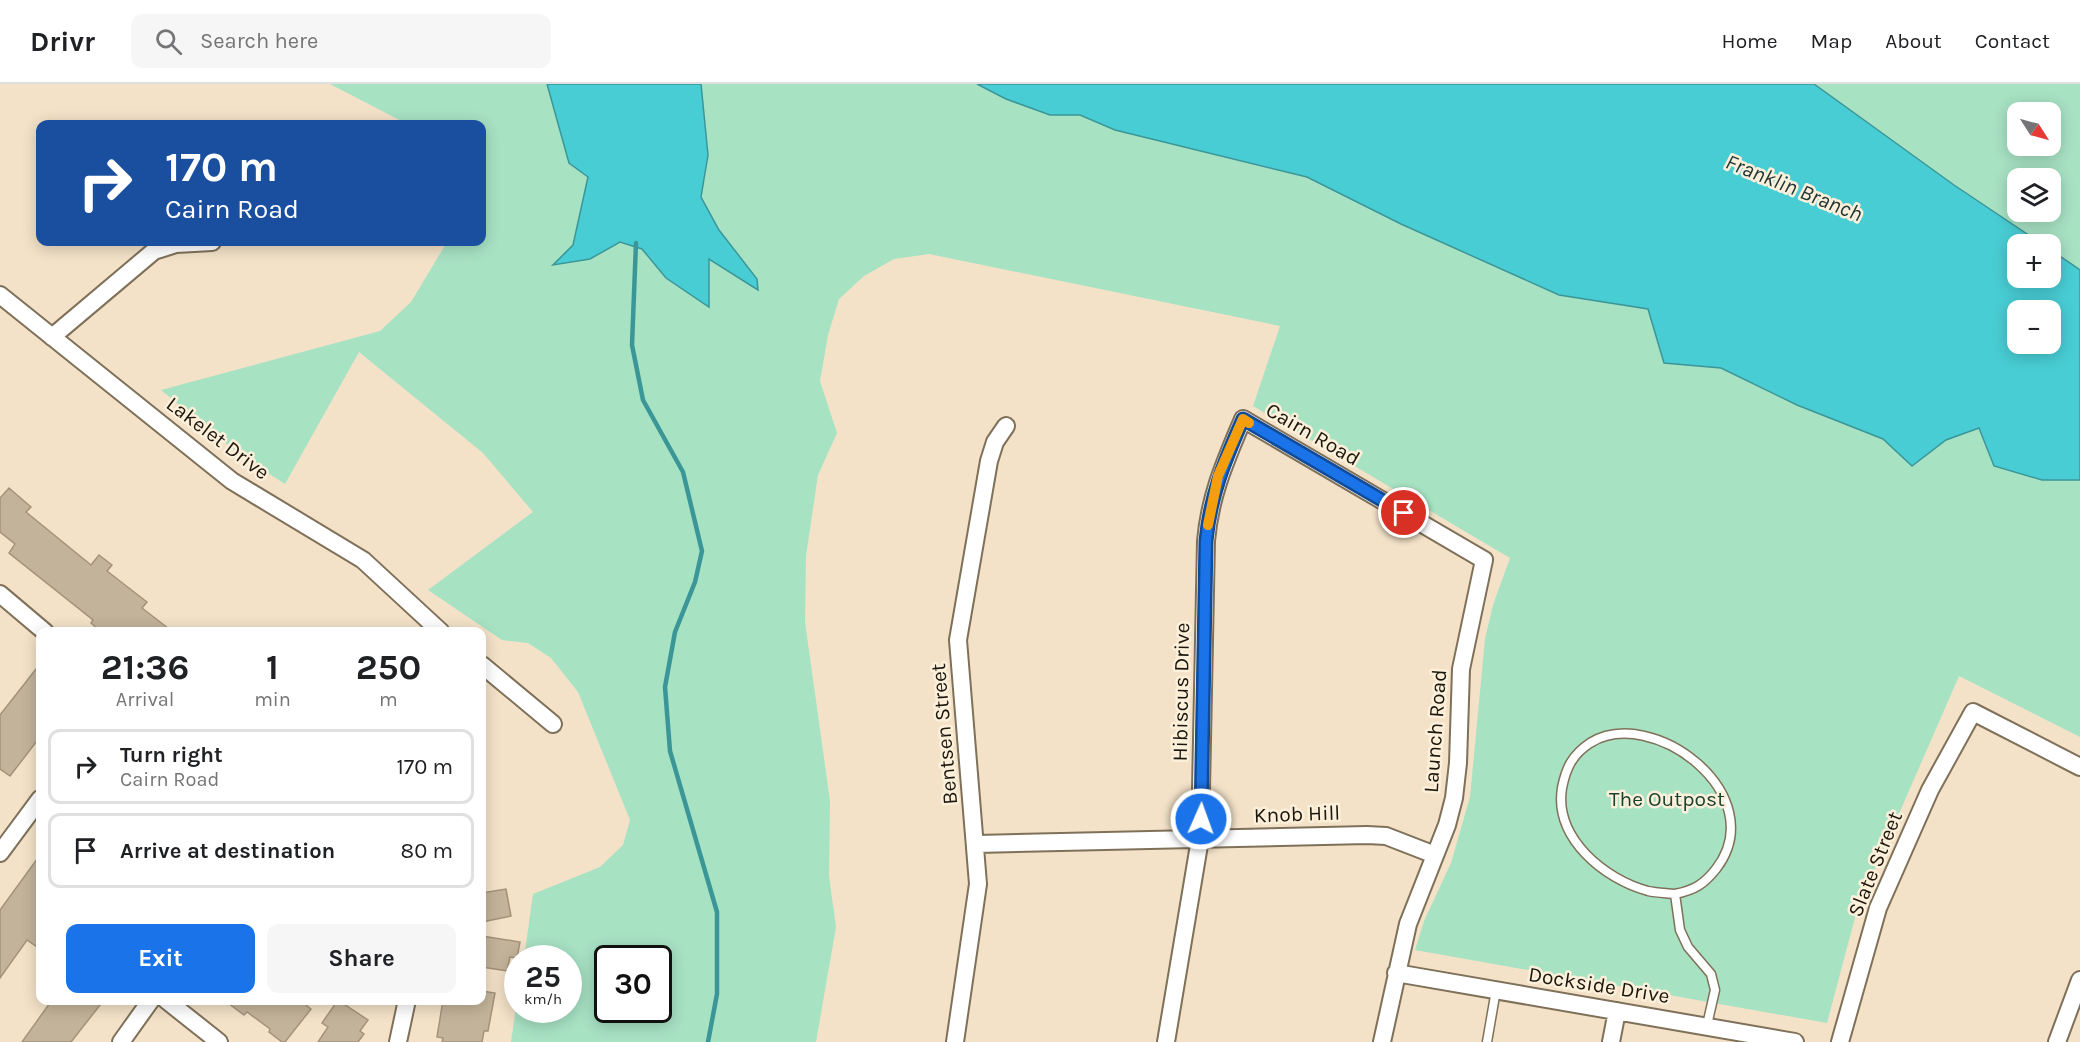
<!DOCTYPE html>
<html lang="en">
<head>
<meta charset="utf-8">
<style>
  :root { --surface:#fff; --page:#f6f6f6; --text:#202124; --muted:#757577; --line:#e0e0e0; --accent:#1a73e8 }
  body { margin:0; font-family:Karla,sans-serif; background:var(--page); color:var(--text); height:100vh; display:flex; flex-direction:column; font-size:22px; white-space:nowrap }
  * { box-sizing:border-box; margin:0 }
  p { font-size:20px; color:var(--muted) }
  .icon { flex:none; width:33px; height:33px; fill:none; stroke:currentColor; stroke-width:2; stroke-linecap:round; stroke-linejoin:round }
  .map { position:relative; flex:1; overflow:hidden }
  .details { position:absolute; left:36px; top:543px; width:450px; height:378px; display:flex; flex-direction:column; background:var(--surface); border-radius:12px; box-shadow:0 3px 15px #0003 }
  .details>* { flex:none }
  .banner { position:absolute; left:36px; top:36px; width:450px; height:126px; border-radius:12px; box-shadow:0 3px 15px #0003; background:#1a4fa0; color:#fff; overflow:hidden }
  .needle { width:39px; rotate:126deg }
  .buttons { position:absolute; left:2007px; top:18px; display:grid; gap:12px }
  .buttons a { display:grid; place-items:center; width:54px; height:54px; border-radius:12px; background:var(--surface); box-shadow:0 3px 15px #0003; font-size:30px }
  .speed { position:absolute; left:504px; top:861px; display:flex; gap:12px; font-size:30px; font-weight:700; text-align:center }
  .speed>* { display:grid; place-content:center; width:78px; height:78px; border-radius:50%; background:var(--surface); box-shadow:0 3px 15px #0003; line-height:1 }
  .speed small { font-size:15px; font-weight:400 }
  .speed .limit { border:3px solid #111; border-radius:9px; background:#fff; color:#111 }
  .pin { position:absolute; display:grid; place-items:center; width:51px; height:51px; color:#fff; margin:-26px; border:3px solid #fff; border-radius:50%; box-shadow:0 2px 6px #0007 }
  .me { position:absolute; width:66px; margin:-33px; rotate:2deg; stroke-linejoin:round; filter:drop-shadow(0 0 4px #0008) }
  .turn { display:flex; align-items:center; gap:21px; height:126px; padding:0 30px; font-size:27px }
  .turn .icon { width:78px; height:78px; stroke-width:2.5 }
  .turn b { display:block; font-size:42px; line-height:51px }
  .eta { display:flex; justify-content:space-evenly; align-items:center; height:102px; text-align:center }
  .eta b { font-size:36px; font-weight:700; line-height:42px }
  .primary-button { display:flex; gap:12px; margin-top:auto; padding:12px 30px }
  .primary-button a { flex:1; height:69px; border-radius:12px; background:var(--accent); color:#fff; font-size:24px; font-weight:700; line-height:69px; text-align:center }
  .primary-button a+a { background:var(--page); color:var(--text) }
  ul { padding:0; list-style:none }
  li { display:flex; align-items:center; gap:18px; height:75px; margin:0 12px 9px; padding:0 18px; border:3px solid var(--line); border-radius:12px }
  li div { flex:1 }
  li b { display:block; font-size:22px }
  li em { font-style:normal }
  header { display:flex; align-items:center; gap:36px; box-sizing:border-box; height:84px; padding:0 30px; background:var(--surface); border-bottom:2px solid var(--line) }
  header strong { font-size:28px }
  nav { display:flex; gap:33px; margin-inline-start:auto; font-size:21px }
  .search { width:420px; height:54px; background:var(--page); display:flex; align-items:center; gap:15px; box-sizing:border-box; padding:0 21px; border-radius:12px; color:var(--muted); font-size:22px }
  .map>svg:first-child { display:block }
  .green { fill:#a7e2c3; fill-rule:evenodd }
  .water { fill:#48cdd4; stroke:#3b9698; stroke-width:1.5; fill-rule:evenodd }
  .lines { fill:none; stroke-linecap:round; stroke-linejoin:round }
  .stream { stroke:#3b9698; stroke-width:4.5 }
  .building { fill:#c3b39a; stroke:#a3937b; stroke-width:1.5 }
  .service-casing { stroke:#7f7059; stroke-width:11 }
  .minor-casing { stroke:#7f7059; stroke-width:20 }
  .service { stroke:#fff; stroke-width:8 }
  .minor { stroke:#fff; stroke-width:16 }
  .route-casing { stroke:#114b97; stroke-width:15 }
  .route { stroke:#1a73e8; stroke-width:10 }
  .slow { stroke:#f59e0b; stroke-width:10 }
  .labels { text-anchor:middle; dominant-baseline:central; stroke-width:5; stroke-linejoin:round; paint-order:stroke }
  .street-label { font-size:21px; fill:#1c170d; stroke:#fdf0db }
  .park-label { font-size:21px; fill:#18412f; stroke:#fdf0db }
  .water-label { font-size:22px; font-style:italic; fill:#1d3435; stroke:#fdf0db }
</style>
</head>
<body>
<header>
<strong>Drivr</strong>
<div class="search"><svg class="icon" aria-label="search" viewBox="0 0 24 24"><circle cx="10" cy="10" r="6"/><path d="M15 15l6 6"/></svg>Search here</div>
<nav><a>Home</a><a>Map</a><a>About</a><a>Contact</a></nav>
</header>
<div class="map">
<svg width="2080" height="958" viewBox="0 0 2080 958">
  <rect width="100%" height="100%" fill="#f3e2c8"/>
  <!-- green -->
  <path class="green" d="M330,0h217l22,78 19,15 -15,68 -19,20 36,-6 29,-17 23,7 24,29 43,28v-47l18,10 -8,-39 -18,-33 7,-42 -7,-71h276l29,15 44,16h30l35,15 192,47 94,47 158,71 90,14 15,54 57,5 76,37 86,34 29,27 34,-26 33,-13 63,53h38v257l-121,-61 -102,234 -30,113 -412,-73 9,-29 27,-58 19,-66 15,-158 8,-34 17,-47 -257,-152 27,-80 -351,-72 -35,5 -30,17 -25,23 -11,36 -8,46 17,52 -19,42 -12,81 -1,66 25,179 -1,75 7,51 -20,115h-305l6,-42 1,10h50v-52h-44l9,-64 67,-27 23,-22 7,-25 -52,-128 -27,-34 -23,-15 -26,-3 -74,-50 105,-78 -50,-59 -124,-101 -74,132 -45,-29 -79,-65 219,-59 31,-29 36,-60h35v-118h-75zM608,874h50v52h-50z
    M1814,0h266v186l-29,-20 -1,-6h-8l-88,-59zM2018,28h32v34h-32zM2018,94h32v34h-32z"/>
  <!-- water -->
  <path class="water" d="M547,0h154l7,71 -7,42 18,33 38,49 1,11 -49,-31v48l-43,-29 -24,-29 -22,-7 -30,17 -37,6 20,-20 15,-68 -19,-14z
    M977,0h837l140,101 88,59h-24v34h32l1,-28 29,20v210h-38l-48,-14 -15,-38 -33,12 -34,26 -29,-27 -86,-34 -76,-37 -57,-5 -16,-54 -89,-14 -158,-71 -94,-47 -192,-47 -35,-15h-30l-44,-16zM2018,226h32v34h-32z"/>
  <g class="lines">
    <!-- stream -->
    <path class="stream" d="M636,159l-4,102 11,55 40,72 19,79 -7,31 -20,50 -10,55 5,64 47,161v82l-9,48"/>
  </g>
  <!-- building -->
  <path class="building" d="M9,404l22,19 -5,5 65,53 8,-10 13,10 -5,6 40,31 -5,6 31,24h-72l-10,-9 2,-3 -84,-67 6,-9 -15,-12v-34z
    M40,580v73l-30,39 -10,-7v-54z
    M40,771v94l-13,-9 -27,38v-68z
    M506,805l5,27 -29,6v-29z
    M482,852l38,6 -3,16 -7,-1 -3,14 -25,-4z
    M482,907l13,2 -7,38h-4l-2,11h-40l1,-4 -6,-1 6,-37h39z
    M52,916h52l-33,42h-49z
    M224,916h76l11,9 -26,33h-3l-13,-10 1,-3 -23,-17 -3,3z
    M338,916l30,20 -8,11 4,3 -6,8h-40l10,-15 -6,-4z"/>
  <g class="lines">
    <!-- service casing -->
    <g class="service-casing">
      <path id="service" d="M1675,810c-8,-1 -18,-1 -27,-3 -44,-12 -94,-53 -86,-103 4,-20 10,-33 28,-45 62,-39 183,52 126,126 -12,15 -21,21 -41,25l5,36 8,17 23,27 4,16 -8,35
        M1487,958l9,-52"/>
    </g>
    <!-- minor casing -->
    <g class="minor-casing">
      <path id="minor" d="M154,167l22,-7 36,-2
        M0,211l232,186 131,79 78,72
        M52,253l102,-86 7,-9
        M0,510l45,38
        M482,581l71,59
        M977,760l390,-9 19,1 49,19
        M0,769l40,-54
        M1396,889l399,69
        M166,916l53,42
        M121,958l30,-42
        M398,958l9,-42
        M955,958l23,-158 -20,-244 31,-179 6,-19 11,-16
        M1166,958l34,-203 6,-298c4,-46 19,-79 37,-122l241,141 -23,109 -3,94 -4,35 -7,27 -39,99 -26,118
        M1611,958l6,-31
        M1840,958l38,-134 52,-118 43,-78 107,55
        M2057,958l23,-62"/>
    </g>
    <!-- service -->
    <use href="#service" class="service"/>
    <!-- minor -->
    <use href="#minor" class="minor"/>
  </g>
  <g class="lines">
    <!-- route casing -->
    <g class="route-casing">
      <path id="route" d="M1201,735l5,-278c4,-45 19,-81 37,-122l161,94"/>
    </g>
    <!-- route -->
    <use href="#route" class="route"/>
    <!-- slow -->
    <path class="slow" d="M1208,441l10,-49 25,-57 6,4"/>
  </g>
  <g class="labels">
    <!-- street labels -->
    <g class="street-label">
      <text transform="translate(1313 350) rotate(30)">Cairn Road</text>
      <text transform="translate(218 354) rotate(37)">Lakelet Drive</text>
      <text transform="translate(1181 608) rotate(-89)">Hibiscus Drive</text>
      <text transform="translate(1435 647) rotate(-86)">Launch Road</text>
      <text transform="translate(944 650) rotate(-95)">Bentsen Street</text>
      <text transform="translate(1297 730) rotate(-2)">Knob Hill</text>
      <text transform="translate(1875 780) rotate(-68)">Slate Street</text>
      <text transform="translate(1599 901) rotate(9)">Dockside Drive</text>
    </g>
    <!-- park labels -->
    <g class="park-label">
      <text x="1667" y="715">The Outpost</text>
    </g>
    <!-- water labels -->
    <g class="water-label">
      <text transform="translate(1794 104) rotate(22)">Franklin Branch</text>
    </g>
  </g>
</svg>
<div class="buttons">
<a><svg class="needle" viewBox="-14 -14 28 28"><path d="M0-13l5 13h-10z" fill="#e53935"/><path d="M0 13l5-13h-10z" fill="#757577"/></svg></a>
<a><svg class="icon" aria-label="layers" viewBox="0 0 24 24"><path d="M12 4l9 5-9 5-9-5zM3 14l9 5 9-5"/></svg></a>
<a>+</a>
<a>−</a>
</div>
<div class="speed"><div>25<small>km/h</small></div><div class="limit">30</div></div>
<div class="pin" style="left:1404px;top:429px;background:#d93025"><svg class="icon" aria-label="arrive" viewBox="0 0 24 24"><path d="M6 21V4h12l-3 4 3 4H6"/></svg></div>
<svg class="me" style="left:1201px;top:735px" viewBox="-20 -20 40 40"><circle r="17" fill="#1a73e8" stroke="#fff" stroke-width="3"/><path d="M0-11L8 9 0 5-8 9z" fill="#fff"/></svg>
<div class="banner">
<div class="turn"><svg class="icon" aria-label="right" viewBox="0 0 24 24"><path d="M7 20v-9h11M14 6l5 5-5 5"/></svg><div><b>170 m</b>Cairn Road</div></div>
</div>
<section class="details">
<div class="eta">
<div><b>21:36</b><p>Arrival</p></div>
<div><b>1</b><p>min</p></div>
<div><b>250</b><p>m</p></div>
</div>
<ul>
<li><svg class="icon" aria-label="right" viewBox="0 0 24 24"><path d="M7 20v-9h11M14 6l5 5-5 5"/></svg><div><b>Turn right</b><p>Cairn Road</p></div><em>170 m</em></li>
<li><svg class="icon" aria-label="arrive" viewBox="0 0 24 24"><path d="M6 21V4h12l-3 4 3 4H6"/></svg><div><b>Arrive at destination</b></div><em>80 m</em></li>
</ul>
<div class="primary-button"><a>Exit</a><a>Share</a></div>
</section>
</div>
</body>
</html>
